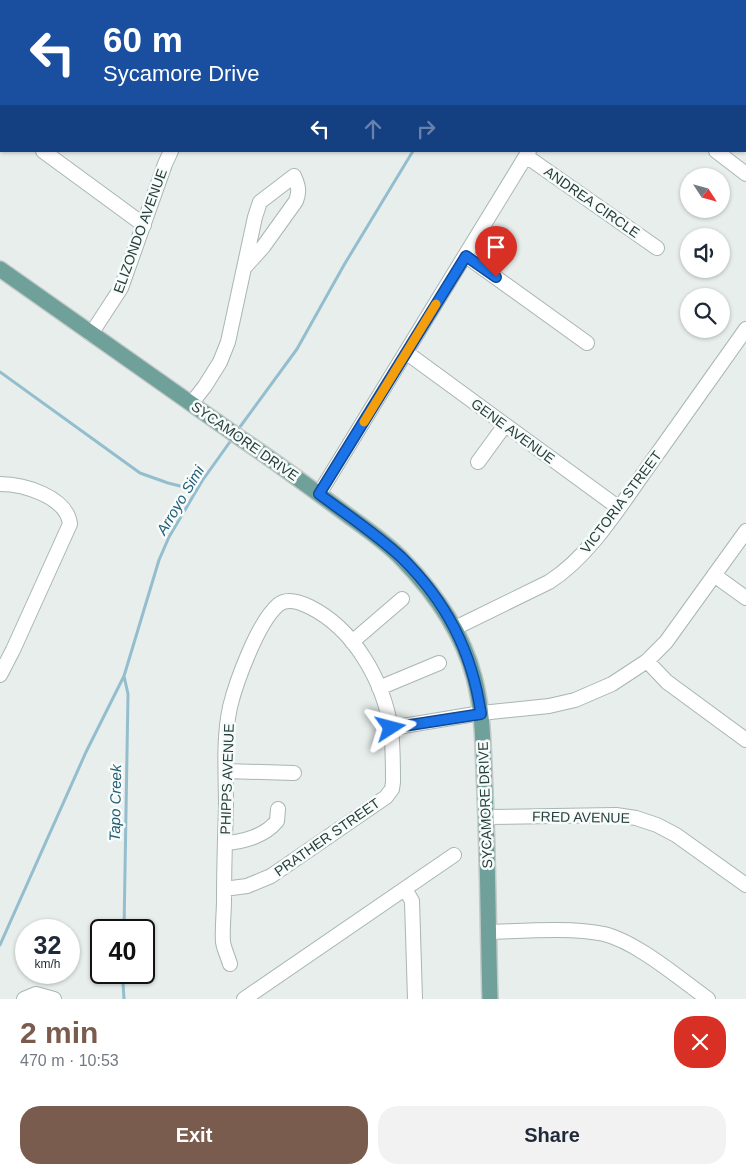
<!DOCTYPE html>
<html lang="en">
<head>
<meta charset="utf-8">
<style>
  :root { --surface:#fff; --page:#f2f2f3; --text:#1f2937; --muted:#747a83; --accent:#795c4e }
  body { margin:0; font-family:Arial,sans-serif; background:var(--page); color:var(--text); height:100vh; display:flex; flex-direction:column; font-size:19px; white-space:nowrap }
  * { box-sizing:border-box; margin:0 }
  p { font-size:16px; color:var(--muted) }
  .icon { flex:none; width:28px; height:28px; fill:none; stroke:currentColor; stroke-width:2; stroke-linecap:round; stroke-linejoin:round }
  .map { position:relative; height:999px; overflow:hidden }
  .details { display:flex; flex-direction:column; background:var(--surface); flex:1 }
  .details>* { flex:none }
  .hud { position:absolute; left:0px; top:0px; width:746px; height:152px; box-shadow:0 1px 4px #0004; background:#1a4fa0; color:#fff; overflow:hidden }
  .needle { width:32px; rotate:126deg }
  .buttons { position:absolute; left:680px; top:168px; display:grid; gap:10px }
  .buttons a { display:grid; place-items:center; width:50px; height:50px; border-radius:50%; background:var(--surface); box-shadow:0 1px 4px #0004; font-size:25px }
  .speed { position:absolute; left:15px; top:919px; display:flex; gap:10px; font-size:25px; font-weight:700; text-align:center }
  .speed>* { display:grid; place-content:center; width:65px; height:65px; border-radius:50%; background:var(--surface); box-shadow:0 1px 4px #0004; line-height:1 }
  .speed small { font-size:12px; font-weight:400 }
  .speed .limit { border:2px solid #111; border-radius:8px; background:#fff; color:#111 }
  .pin { position:absolute; display:grid; place-items:center; width:42px; height:42px; color:#fff; margin:-51px -21px; border-radius:50% 50% 50% 0; rotate:-45deg; box-shadow:0 0 5px #0007 }
  .pin .icon { rotate:45deg }
  .me { position:absolute; width:55px; margin:-28px; rotate:81deg; stroke-linejoin:round; filter:drop-shadow(0 0 4px #0008) }
  .turn { display:flex; align-items:center; gap:18px; height:105px; padding:0 20px; font-size:22px }
  .turn .icon { width:65px; height:65px; stroke-width:2.5 }
  .turn b { display:block; font-size:35px; line-height:42px }
  .lanes { display:flex; align-items:center; height:48px; padding:0 20px; background:#0003; justify-content:center; gap:25px; direction:ltr }
  .lanes .off { opacity:.35 }
  .round { display:grid; place-items:center; flex:none; width:52px; height:52px; border-radius:20px; background:var(--page) }
  .headline { display:flex; align-items:center; justify-content:space-between; height:85px; padding:0 20px }
  h1 { font-size:30px; font-weight:700; line-height:38px; color:var(--accent) }
  .button { display:flex; gap:10px; margin-top:auto; padding:10px 20px }
  .button a { flex:1; height:58px; border-radius:20px; background:var(--accent); color:#fff; font-size:20px; font-weight:700; line-height:58px; text-align:center }
  .button a+a { background:var(--page); color:var(--text) }
  .map>svg:first-child { display:block }
  .lines { fill:none; stroke-linecap:round; stroke-linejoin:round }
  .stream { stroke:#94bece; stroke-width:3 }
  .minor-casing { stroke:#a9b6b4; stroke-width:16 }
  .major-casing { stroke:#c2c9c8; stroke-width:18 }
  .minor { stroke:#fff; stroke-width:14 }
  .major { stroke:#6fa09a; stroke-width:15 }
  .route-casing { stroke:#114b97; stroke-width:12 }
  .route { stroke:#1a73e8; stroke-width:9 }
  .slow { stroke:#f59e0b; stroke-width:9 }
  .labels { text-anchor:middle; dominant-baseline:central; stroke-width:5; stroke-linejoin:round; paint-order:stroke }
  .street-label { font-size:14px; fill:#263f3c; stroke:#f7fbf9 }
  .water-label { font-size:15px; font-style:italic; fill:#245f78; stroke:#f7fbf9 }
</style>
</head>
<body>
<div class="map">
<svg width="746" height="999" viewBox="0 0 746 999">
  <rect width="100%" height="100%" fill="#e7eeec"/>
  <g class="lines">
    <!-- stream -->
    <path class="stream" d="M505,1l1,-1
      M0,372l140,101 28,10 16,4h14
      M237,431l60,-82 47,-84 69,-114
      M124,930l4,-236 -4,-18
      M0,945l86,-193 38,-76 35,-116 10,-23 33,-56 30,-42
      M123,974v-2
      M123,983l1,16"/>
    <!-- minor casing -->
    <g class="minor-casing">
      <path id="minor" d="M28,0l2,1
        M705,0l2,1
        M374,1l1,-1
        M622,1l1,-1
        M745,29l1,1
        M0,120l1,1
        M43,151l101,74
        M716,151l30,23
        M526,156l131,92
        M466,256l121,87
        M91,334l30,-46 44,-124 6,-13
        M407,353l212,155
        M191,404l14,-18 15,-24 8,-20 27,-125 5,-15 34,-26c4,9 6,15 2,25l-33,46 -19,21
        M478,462l27,-37
        M0,484c24,0 67,13 70,40l-57,126 -13,25
        M319,494l210,-343
        M714,575l32,23
        M455,628l94,-46c41,-26 71,-76 99,-115 33,-46 65,-92 98,-138
        M352,642l50,-43
        M647,661l20,21 79,58
        M379,688l60,-25
        M391,728l90,-15 68,-7 26,-6 37,-16 35,-23 19,-19 80,-111
        M226,771l68,2
        M486,817l130,-2 20,3 21,7 19,10 70,50
        M225,843c18,-1 40,-7 52,-22l1,-12
        M224,889l23,-3 24,-10 115,-79 6,-8 1,-7c0,-18 0,-36 -2,-53 -8,-49 -37,-100 -81,-122 -10,-5 -23,-10 -32,-2 -20,17 -42,77 -48,102 -7,32 -4,67 -4,99 -1,31 -2,63 -2,94 0,14 -2,28 -1,42 1,7 5,15 7,22
        M405,889l7,12 3,98
        M488,932c35,-1 83,-5 116,2 33,8 76,45 104,65
        M24,999l12,-5 18,5
        M244,999l210,-144"/>
    </g>
    <!-- major casing -->
    <g class="major-casing">
      <path id="major" d="M0,269c80,56 160,113 240,169 36,24 71,50 106,76 19,14 40,28 56,45 33,34 60,72 72,118 10,37 9,77 11,115 3,69 3,138 5,207"/>
    </g>
    <!-- minor -->
    <use href="#minor" class="minor"/>
    <!-- major -->
    <use href="#major" class="major"/>
  </g>
  <g class="lines">
    <!-- route casing -->
    <g class="route-casing">
      <path id="route" d="M391,728l90,-14c-9,-63 -35,-113 -80,-157 -25,-23 -55,-43 -82,-63l147,-238 30,21"/>
    </g>
    <!-- route -->
    <use href="#route" class="route"/>
    <!-- slow -->
    <path class="slow" d="M364,422l72,-118"/>
  </g>
  <g class="labels">
    <!-- street labels -->
    <g class="street-label">
      <text transform="translate(592 202) rotate(35)">ANDREA CIRCLE</text>
      <text transform="translate(140 231) rotate(-70)">ELIZONDO AVENUE</text>
      <text transform="translate(513 431) rotate(36)">GENE AVENUE</text>
      <text transform="translate(245 441) rotate(35)">SYCAMORE DRIVE</text>
      <text transform="translate(621 502) rotate(-53)">VICTORIA STREET</text>
      <text transform="translate(227 779) rotate(-88)">PHIPPS AVENUE</text>
      <text transform="translate(485 805) rotate(-92)">SYCAMORE DRIVE</text>
      <text transform="translate(581 817) rotate(1)">FRED AVENUE</text>
      <text transform="translate(327 837) rotate(-35)">PRATHER STREET</text>
    </g>
    <!-- water labels -->
    <g class="water-label">
      <text transform="translate(180 500) rotate(-59)">Arroyo Simi</text>
      <text transform="translate(115 803) rotate(-89)">Tapo Creek</text>
    </g>
  </g>
</svg>
<div class="buttons">
<a><svg class="needle" viewBox="-14 -14 28 28"><path d="M0-13l5 13h-10z" fill="#e53935"/><path d="M0 13l5-13h-10z" fill="#747a83"/></svg></a>
<a><svg class="icon" aria-label="sound" viewBox="0 0 24 24"><path d="M4 9h4l5-4v14l-5-4H4zM17 9q2 3 0 6"/></svg></a>
<a><svg class="icon" aria-label="search" viewBox="0 0 24 24"><circle cx="10" cy="10" r="6"/><path d="M15 15l6 6"/></svg></a>
</div>
<div class="speed"><div>32<small>km/h</small></div><div class="limit">40</div></div>
<div class="pin" style="left:496px;top:277px;background:#d93025"><svg class="icon" aria-label="arrive" viewBox="0 0 24 24"><path d="M6 21V4h12l-3 4 3 4H6"/></svg></div>
<svg class="me" style="left:391px;top:728px" viewBox="-20 -20 40 40"><path d="M0-17L14 15 0 8-14 15z" fill="#1a73e8" stroke="#fff" stroke-width="4"/></svg>
<div class="hud">
<div class="turn"><svg class="icon" aria-label="left" viewBox="0 0 24 24"><path d="M17 20v-9H6M10 6l-5 5 5 5"/></svg><div><b>60 m</b>Sycamore Drive</div></div>
<div class="lanes"><svg class="icon" aria-label="left" viewBox="0 0 24 24"><path d="M17 20v-9H6M10 6l-5 5 5 5"/></svg><svg class="icon off" aria-label="ahead" viewBox="0 0 24 24"><path d="M12 20V5M6 11l6-6 6 6"/></svg><svg class="icon off" aria-label="right" viewBox="0 0 24 24"><path d="M7 20v-9h11M14 6l5 5-5 5"/></svg></div>
</div>
</div>
<section class="details">
<div class="headline"><div><h1>2 min</h1><p>470 m · 10:53</p></div><a class="round" style="background:#d93025;color:#fff"><svg class="icon" aria-label="close" viewBox="0 0 24 24"><path d="M6 6l12 12M18 6L6 18"/></svg></a></div>
<div class="button"><a>Exit</a><a>Share</a></div>
</section>
</body>
</html>
